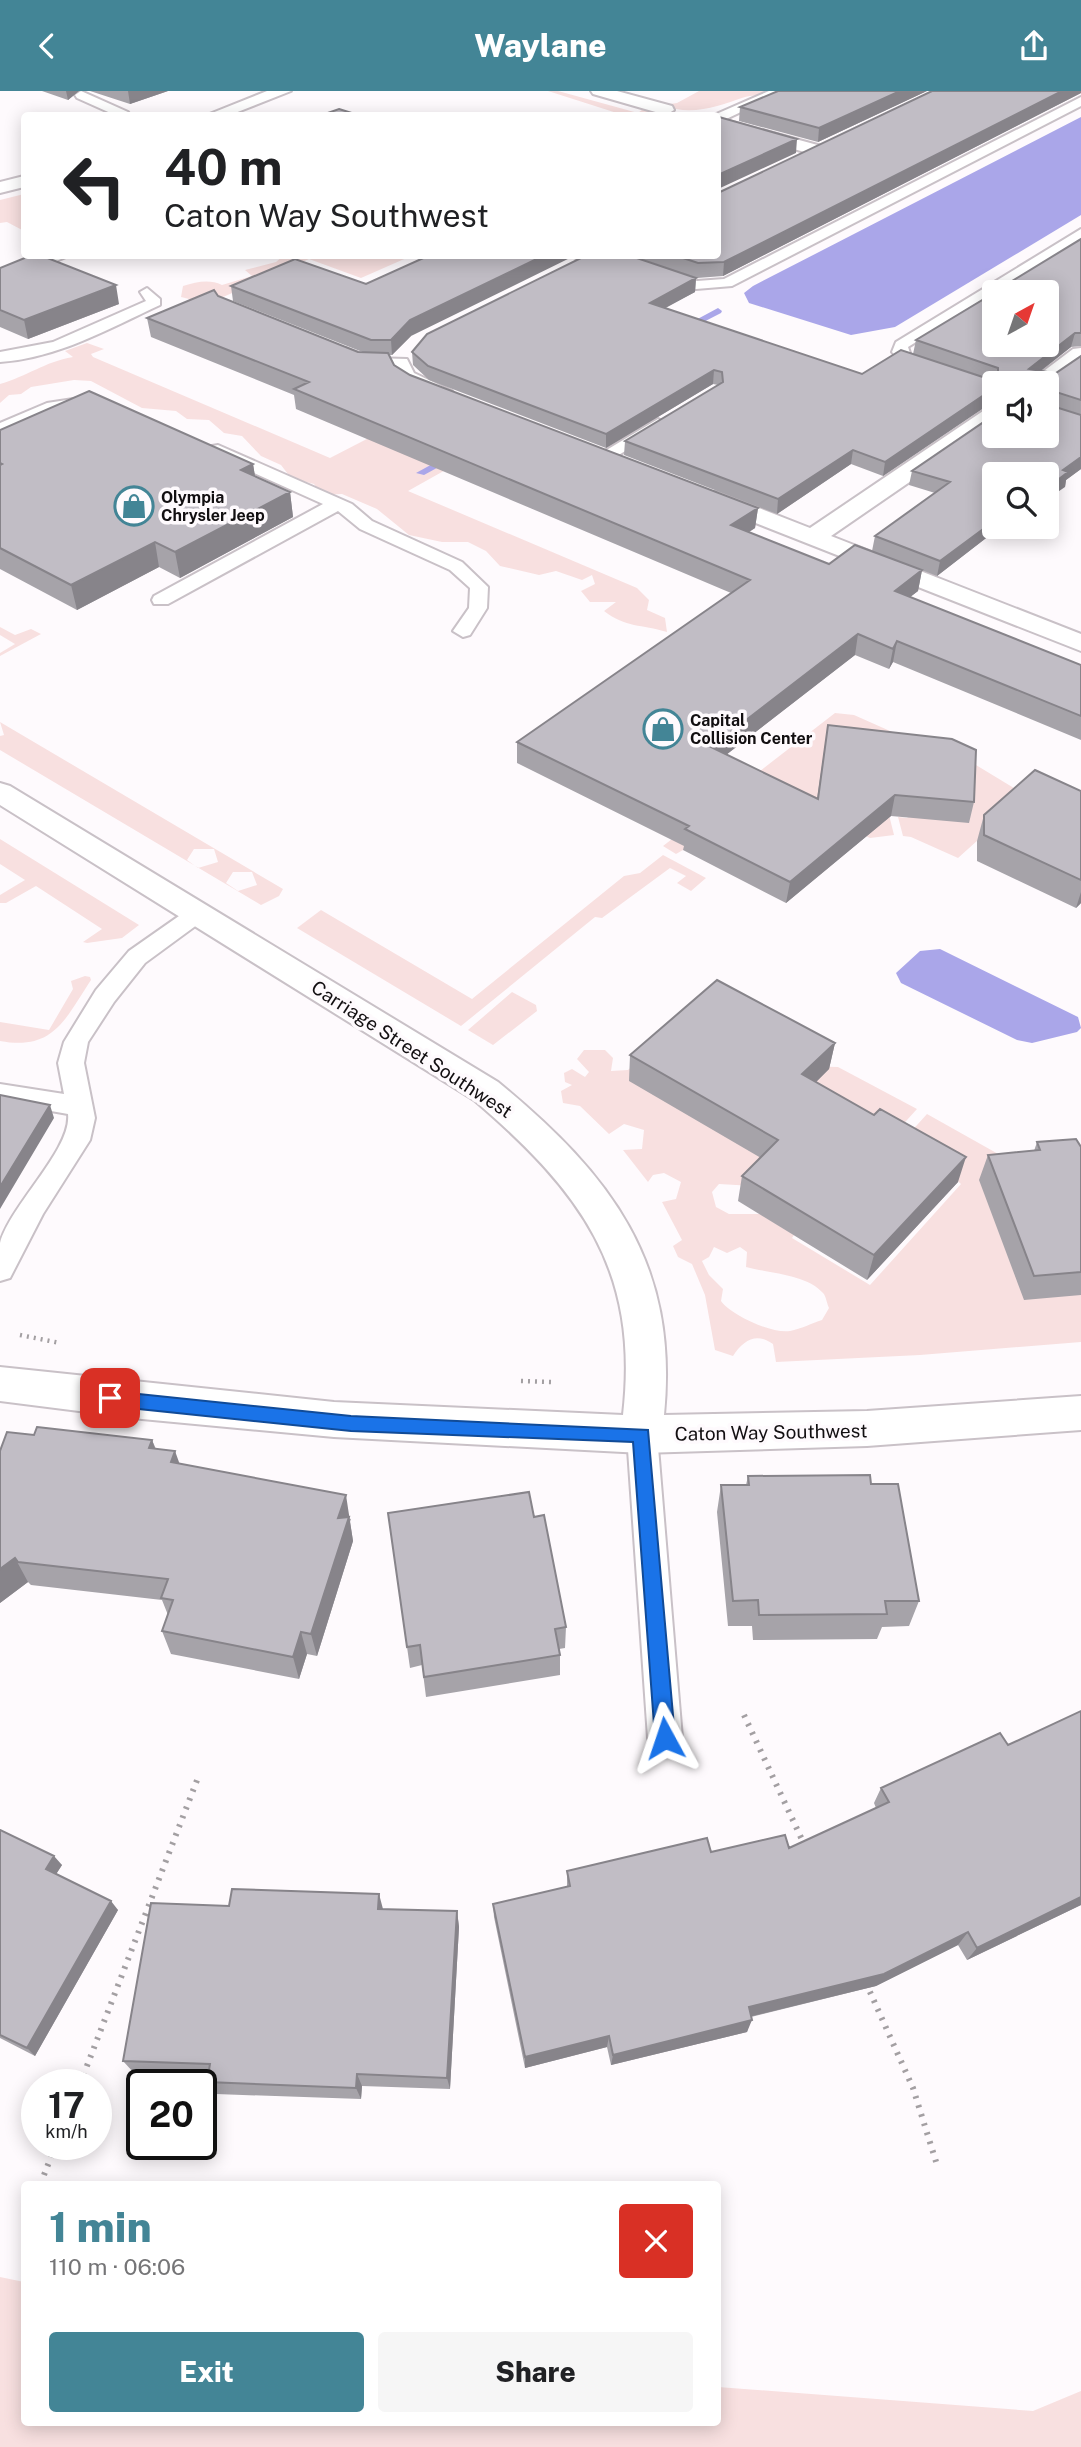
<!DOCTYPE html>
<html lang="en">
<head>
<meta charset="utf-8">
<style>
  :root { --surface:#fff; --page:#f6f6f6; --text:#202124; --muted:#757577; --accent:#438596 }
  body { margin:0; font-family:"Public Sans",sans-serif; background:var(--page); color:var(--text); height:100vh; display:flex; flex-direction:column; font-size:26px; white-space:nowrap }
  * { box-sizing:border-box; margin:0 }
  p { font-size:23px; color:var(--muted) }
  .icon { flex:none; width:38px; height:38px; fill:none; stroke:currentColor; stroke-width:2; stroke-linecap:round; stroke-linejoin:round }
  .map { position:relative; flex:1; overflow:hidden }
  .details { position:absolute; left:21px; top:2090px; width:700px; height:245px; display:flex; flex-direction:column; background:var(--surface); border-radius:7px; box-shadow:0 4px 18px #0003 }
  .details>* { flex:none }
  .banner { position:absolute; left:21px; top:21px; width:700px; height:147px; border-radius:7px; box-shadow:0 4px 18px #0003; background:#fff; color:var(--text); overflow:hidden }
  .needle { width:46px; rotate:40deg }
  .buttons { position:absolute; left:982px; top:189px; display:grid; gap:14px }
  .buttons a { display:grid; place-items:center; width:77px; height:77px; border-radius:7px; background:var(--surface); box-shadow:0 4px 18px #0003; font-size:35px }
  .speed { position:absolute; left:21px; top:1978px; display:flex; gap:14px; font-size:35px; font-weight:700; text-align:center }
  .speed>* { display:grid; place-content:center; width:91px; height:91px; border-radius:50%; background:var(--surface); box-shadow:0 4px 18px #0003; line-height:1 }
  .speed small { font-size:18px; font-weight:400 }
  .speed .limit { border:4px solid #111; border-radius:10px; background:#fff; color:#111 }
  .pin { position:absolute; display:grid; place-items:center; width:60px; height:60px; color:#fff; margin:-30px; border-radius:14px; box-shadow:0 4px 10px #0006 }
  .me { position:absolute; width:77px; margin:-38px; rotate:355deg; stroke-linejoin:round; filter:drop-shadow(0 0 5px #0008) }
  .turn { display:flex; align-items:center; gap:24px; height:147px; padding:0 28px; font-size:32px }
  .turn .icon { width:91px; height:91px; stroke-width:2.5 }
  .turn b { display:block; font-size:49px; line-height:60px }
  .round { display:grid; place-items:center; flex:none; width:74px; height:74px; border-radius:7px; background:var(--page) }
  .overview { display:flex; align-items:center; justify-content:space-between; height:119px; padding:0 28px }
  h1 { font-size:42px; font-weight:800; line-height:52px; color:var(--accent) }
  .primary-button { display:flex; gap:14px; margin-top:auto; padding:14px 28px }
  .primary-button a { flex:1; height:80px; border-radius:7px; background:var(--accent); color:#fff; font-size:28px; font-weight:800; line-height:80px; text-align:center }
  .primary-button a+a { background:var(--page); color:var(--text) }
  header { display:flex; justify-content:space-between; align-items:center; height:91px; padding:0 28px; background:var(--accent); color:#fff; font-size:32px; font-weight:800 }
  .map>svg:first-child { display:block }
  .green { fill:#f8e0e0; fill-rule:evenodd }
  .water { fill:#aaa6e9 }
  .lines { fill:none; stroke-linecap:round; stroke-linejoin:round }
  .stream { fill:#aaa6e9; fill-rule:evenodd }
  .service-casing { stroke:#c9c1c7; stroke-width:4 }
  .minor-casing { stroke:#c9c1c7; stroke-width:4 }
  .path-far1 { stroke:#a39fa2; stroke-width:4.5; stroke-dasharray:2 5; stroke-linecap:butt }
  .path { stroke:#a39fa2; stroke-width:6; stroke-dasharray:2.5 7; stroke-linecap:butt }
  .service { fill:#fff; fill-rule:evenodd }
  .minor { fill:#fff; fill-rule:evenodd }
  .wall { fill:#a6a3a9 }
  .shaded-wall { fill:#87848a }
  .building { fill:#c1bdc5; stroke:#87848a; stroke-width:2 }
  .route { fill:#1a73e8; stroke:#114b97; stroke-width:2 }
  .labels { text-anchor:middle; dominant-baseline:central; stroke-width:7; stroke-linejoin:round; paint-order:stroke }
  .far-poi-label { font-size:16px; font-weight:bold; fill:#120f11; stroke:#fefafd; text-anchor:start }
  .street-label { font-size:19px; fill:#120f11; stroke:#fefafd }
</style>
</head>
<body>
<header><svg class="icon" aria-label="back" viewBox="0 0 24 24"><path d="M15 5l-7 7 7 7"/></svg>Waylane<svg class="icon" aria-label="share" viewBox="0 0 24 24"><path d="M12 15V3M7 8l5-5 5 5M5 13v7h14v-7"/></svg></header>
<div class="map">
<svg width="1081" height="2356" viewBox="0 0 1081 2356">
  <rect width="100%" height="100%" fill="#fefafd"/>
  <!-- green -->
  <path class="green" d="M548,0h10l80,22 5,-4 29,6 -52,-1z
    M699,0h73c-8,6 -18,3 -27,6 -27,9 -54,20 -82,8l14,-2z
    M24,103l-3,23 3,4v10l-17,-9 -7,1v-23z
    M283,165h128l-50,22 -52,-19 -95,42h-17l-16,-4 2,-11c14,-4 26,-7 39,-1l30,-9 -7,-6 31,-8z
    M87,252l17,6 -13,5 2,3 237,101 93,-48 76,30 -91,51 229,97 12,12 -2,10 18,8 2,14c-26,-8 -41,-4 -63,-21l12,-9h-26l-9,-11 14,-7 -3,-9 -10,5 -26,-9 -17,4 -39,-9 -14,-15 -18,-9h-26l-33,-7 -32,-26 -35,-15 -21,1 -7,-11 -23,-6 -10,-13 -20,-9 -19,-20 -18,-3 -15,-13 -22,-1 -11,-8 -34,-3 -51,-27 -17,-1 -43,7 -10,7 -12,1 -9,8v-19c28,-8 44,-22 73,-27l-8,-6z
    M0,536l15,8 16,-6 10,5 -41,22v-3l15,-9 -15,-9z
    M835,622l19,2 63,28 -28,72 5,20 -24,3 -111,-53 -1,7 -75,58 -7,4 -13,-8z
    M0,631l283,167 -4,7 -18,9 -261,-155v-14l4,-1zM194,758h20l4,13 -20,6 -11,-8zM233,781h19l5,13 -19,6 -12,-8z
    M971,671l56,34 -69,62 -47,-21 -8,-1 -5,-19 9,1z
    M0,748l139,86 -17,13 -35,5 -4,-1 19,-13 -66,-43 -30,17h-6v-8l25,-15 -25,-16z
    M663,764l43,23 -15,13 -14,-8 9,-7 -16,-8 -68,50 -7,-1 -134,109 -164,-98 24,-18 151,89 152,-123 16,-3z
    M85,885l5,1 1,3c-26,39 -37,71 -91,61v-19l49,8 24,-41 -2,-8z
    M512,901l24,13 1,6 -44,34 -25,-15z
    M584,959h21l8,8 -2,13 17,-1 9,-8 201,5 79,42 -30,33 -134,44 -34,-2 -7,8 4,15 13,7h31l34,21 -2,3 78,47 91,-101 -53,-49 19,-21 73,41 81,140v47l-161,13 -144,7 -3,-18c-16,-12 -30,-4 -40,12l-18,-6 -10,-55 -13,-31 -14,-7 -5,-11 9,-6 -20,-38 14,-3 5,-17 -17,-9 -11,2 -5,7 -25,-32 19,-1 2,-19 -20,-6 -15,10 -29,-28 -17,-3 -2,-12 11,-6 -7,-3 -1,-9 8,-4 13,8 4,-5 -12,-13zM714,1156l13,6 13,-6 7,5 -1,15c21,6 61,7 77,26 3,3 4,11 6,15l-7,12c-10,3 -21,9 -32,11 -18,3 -59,-16 -69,-30l2,-12 -14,-14 -7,-14 7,-4z
    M0,2186l24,5v140h694v-35l315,24 48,-20v56h-1081z"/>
  <!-- water -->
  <path class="water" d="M1081,26v98l-186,112 -44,8 -102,-32 -5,-10 9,-7z
    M940,858l138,68 3,11 -4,4 -45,11 -15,-3 -116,-57 -5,-10 24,-22z"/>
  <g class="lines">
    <!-- stream -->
    <path class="stream" d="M718,217l4,3 -1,2 -35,18 -7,-2z
      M447,365l8,2 -31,17 -8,-2z"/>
    <!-- service casing -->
    <g class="service-casing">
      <path id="service" d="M81,0l47,21 2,3h-15l-38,-17 -2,-3z
        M769,0h16l-63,30 -4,1v-7h-4z
        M1081,6v9l-349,180 -36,3 -100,-34h23l78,26 27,-2z
        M1081,138v10l-173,108 3,9 83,28v10l-93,-32 -9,-10 4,-10z
        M50,164l16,2 -66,27v-9z
        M569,164h22l6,5 -7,4z
        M147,197l13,11v6c-52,24 -102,53 -160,57v-10l53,-10 93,-41 -6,-9z
        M93,305l6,2v6l-43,6 -56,24v-11l47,-20z
        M658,328l8,5 -2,3 -55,34 -6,1 -8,-5z
        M218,354l134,59 20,17 90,41 26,25 -1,21 -17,27 -7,2 -10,-6 16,-23 1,-20 -20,-18 -90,-41 -22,-18 -170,93h-14l-2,-4 2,-4 169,-92 -111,-50 -2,-4 2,-4z
        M197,815l8,3 4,5 -4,5 -60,44 -31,39 -26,40 -4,21 11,55 -5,22 -47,74 -33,64 -10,3c0,-12 0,-27 0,-38 11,-39 72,-94 68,-129l-68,-12v-18l64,10 -6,-31 6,-21 32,-52 33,-39 60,-42z
        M642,1331l11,4 4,9 25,303 -5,12 -12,5 -12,-5 -5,-12 -21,-303 4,-9z"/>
    </g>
    <!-- minor casing -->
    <g class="minor-casing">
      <path id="minor" d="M267,0h24l-61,24h-23z
        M591,0h26l55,15 2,4 -8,5 -73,-21z
        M718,27l107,29 3,4 -9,5 -101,-28z
        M24,85v11l-24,6v-11z
        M345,257l27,10 35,1 7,14 38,18 3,5 -11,7c-18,-5 -45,-16 -53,-33h-22l-32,-11 -3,-5z
        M1081,257v16l-34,24 -1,-5h-18l45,-34z
        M994,316v17l-163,112 250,98v17l-379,-149 -4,-5 4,-5h16l92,36 176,-119z
        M0,692l10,3 488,296c113,93 181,181 166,333l203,-4 214,-15v34l-214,16 -225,7 -308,-16 -192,-18 -142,-18v-34l334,35 289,13c17,-146 -43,-224 -149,-315l-474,-295z"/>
    </g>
    <!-- path-far1 -->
    <path class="path-far1" d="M20,1244l40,8
      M521,1290l30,1"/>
    <!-- path -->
    <path class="path" d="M744,1624l60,129
      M866,1892l47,105 25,80
      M80,1993l119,-309
      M44,2084l12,-31"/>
    <!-- service -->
    <use href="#service" class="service"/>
    <!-- minor -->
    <use href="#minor" class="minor"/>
  </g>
  <!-- wall -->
  <path class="wall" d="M42,0h37l-11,9z
    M90,0h78l-38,13z
    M927,0l-109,51 -79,-21 1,-14z
    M1081,0v2l-358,183 -26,2 -68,-23h89l2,-63z
    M1081,148v107l-10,1 -30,24 9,6 31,-21v113l-15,11 -1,7 -71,-13v53h18l-14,11 -8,-3 -53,41 -65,-25 3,-15 60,-43 -26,-8 3,-14 134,-35 -52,-53v22l-9,2 -102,69 -32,-12 -74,50 -153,-59 1,-14 93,-56 -5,-1 -107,64 -177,-68 -16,-15 -1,-13 284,-74 -1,14 -31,16 198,66 51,-20 3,-14z
    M0,177l119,36 -91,35 -28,-12z
    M366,193l45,52 -19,19h-3l5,10 16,10 348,133 -3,20 -6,4 80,32 93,6 -4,21 -8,6 171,68v75l-188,-78 -4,7 -34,-14 -129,100 91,44 11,-74 146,77 -5,21 -78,-7 -105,87 -103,-53 1,-4 -167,-83v-21l214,-149 -435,-184 -2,-14 -143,-58 -4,-19 71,-22 140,56 7,1 -132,-52 -2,-15z
    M0,339l253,34 2,13 35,15 3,25 -113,61 -21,-11 -82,43 -77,-41z
    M1081,700v112l-5,5 -99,-47v-20l7,-26z
    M835,952l-6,26 -13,13 142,100 -91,98 -129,-79 4,-25 19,-18 -132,-77 1,-26z
    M1037,1051l44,5v148l-57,5 -45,-120 9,-25 46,-4z
    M34,1344l118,5 4,9 23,15 172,55 -1,3 3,19 -36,115 -10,-2 -8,25 -128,-25 -9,-23 6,-16 -6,-15 -131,-15 -3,-3 -28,21z
    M748,1385l123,8 48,117 -10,25 -27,1 -5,12 -124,1 -1,-14h-24l-11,-114 4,-27h25z
    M388,1422l146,4 32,110 -1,21 -6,1 1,6v20l-134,22 -4,-32 -12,3z
    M881,1697l200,117 -114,55 -9,-15 -82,41 -125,31 -4,15 -136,33 -4,-18 -82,21 -31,-151 -1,-13 74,-17v-16l144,-19 78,-4 87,-40 -2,-5z
    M0,1739l62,35 -6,9 62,36 -83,146 -35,-18z
    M229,1815l228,5 2,16 -9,162 -88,-3 -1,13 -145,-5 -9,-12 1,-6 -74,-3 -11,-12z"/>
  <!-- shaded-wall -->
  <path class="shaded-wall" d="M66,0h13l-11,9z
    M128,0h40l-38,13z
    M900,0h27l-109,51 1,-14z
    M1062,0h19v2l-358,183 1,-14z
    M797,48l-1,14 -78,36v-14z
    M545,164h31l-165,81 -19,19 -1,-15 19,-20z
    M696,187l-1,14 -46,25 1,-14z
    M116,194l3,19 -91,35 -4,-19z
    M1075,242l-4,14 -46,36 4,-14z
    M714,279l-1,14 -107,64v-14z
    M994,301v13l-9,2 -102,69 2,-14 102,-69z
    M853,359l-2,14 -74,50 1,-15z
    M1081,366v12l-15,11 -1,7 -19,13v-11l17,-19z
    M253,373l4,24 -16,-18z
    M290,401l3,25 -113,61 -5,-26z
    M758,417l-3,20 -26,17 2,-20z
    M993,429l-3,15 -53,41 3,-15z
    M1000,436h12l-14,11z
    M155,451l4,25 -82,43 -6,-25z
    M922,479l-4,21 -26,20 3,-20z
    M858,543l-3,21 -146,113 2,-21z
    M897,550l-4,21 -4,7 4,-20z
    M895,704l-4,21 -105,87 4,-21z
    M1081,801v11l-5,5z
    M835,952l-6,26 -31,31 4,-26z
    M50,1014l4,13 -54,91v-22z
    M966,1066l-8,25 -91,98 7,-25z
    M152,1349l9,25 -12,-17z
    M175,1360l9,25 -13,-14z
    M346,1404l7,46 -36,115 -6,-22 27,-116z
    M15,1467l13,24 -28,21v-34z
    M301,1541l6,22 -8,25 -6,-22z
    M54,1765l8,9 -9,14 -7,-10z
    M379,1803l4,15h-5z
    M1081,1806v8l-114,55 10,-12z
    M111,1810l7,9 -83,146 -8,-8z
    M457,1820l2,16 -9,162 -3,-11z
    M968,1841l-10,13 -82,41 -132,32 5,-11z
    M752,1929l-5,12 -136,33 2,-10z
    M609,1945l-2,11 -82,21v-11z
    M357,1983l5,12 -1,13 -5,-11z"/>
  <!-- building -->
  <path class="building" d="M778,0h122l-81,37 -79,-21z
    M932,0h130l-338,171 -26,1 -24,-8h44v-65l2,2z
    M339,18l19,6h-36z
    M719,26l78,22 -79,36v5v-62z
    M1081,148v94h-6l-46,36 18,3 3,5 31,-21v44l-31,-10 -3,2 2,13 32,10v42l-18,13 5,2 -22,17v-15h-52v47l-54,40 -65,-25 75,-54 -38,-11 82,-56v21h52v-53h-52v9l-7,1 -102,69 -32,-12 -75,49 -153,-58 98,-59 -1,-10 -8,-2 -108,64 -178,-68 -16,-14 15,-18 160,-79h41l68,23 -46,25 212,71 39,-24 97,32v-14l-82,-28 78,-47v52h52v-53h-52z
    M32,164h8l76,30 -92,35 -24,-10v-42z
    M430,164h115l-135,65 -19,20h-20l-140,-54 64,-27 71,25z
    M214,199l4,6 140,56 30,1 6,12 16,10 348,133 -27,17 98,39 26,-19 67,25 -27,21 186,74v51l-184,-75 -4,8 -35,-15 -147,113 107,52 10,-74 124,14 24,11 -2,52 -79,-7 -105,87 -105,-53 4,-3 -172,-84 233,-162 -456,-191 15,-7 -162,-64z
    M89,300l164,73 -12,6 49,22 -115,60 -20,-10 -84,43 -71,-37v-83l2,-1 -2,-1v-33z
    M1035,679l46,21v89l-97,-45v-20z
    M717,889l118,63 -33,31 72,41 6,-6 86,48 -92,98 -132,-79 36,-36 -148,-85z
    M0,1004l50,10 -50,82z
    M1076,1048l5,8v125l-47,4 -46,-121 52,-5 -3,-8z
    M37,1336l115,13 -3,8 26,3 -4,11 175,33 -8,23 11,-1 -38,117 -10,-2 -8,25 -131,-26 11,-31 -12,-2 7,-19 -150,-17 -3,-4 -15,11v-118l7,-19 27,3z
    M870,1384l1,9h27l21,117h-34l2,13 -128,1 -1,-15 -25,1 -12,-116h28l-1,-9z
    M529,1401l5,25 10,-2 22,112 -11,2 5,26 -136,22 -4,-32 -13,2 -19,-134z
    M1081,1620v186l-104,51 -9,-16 -84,42 -135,33 3,13 -139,35 -4,-19 -84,21 -32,-153 77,-18 -3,-15 140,-33 4,14 74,-17 4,13 100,-46 -8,-14 119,-55 8,12z
    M0,1739l54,26 -8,13 65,32 -84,147 -27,-13z
    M232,1798l147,5 -1,15 79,2 -10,167 -90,-4 -1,14 -149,-6 3,-18 -87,-3 28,-158 78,3z"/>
  <!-- route -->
  <path class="route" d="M110,1300l241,25 297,14 27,308 -3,6 -7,3 -7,-3 -3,-6 -22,-296 -282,-11 -241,-25 -8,-8z"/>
  <!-- icons -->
  <defs>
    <g id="shop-ring" transform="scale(2.0125)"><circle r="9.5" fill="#fefafd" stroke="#438596" stroke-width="1.5"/><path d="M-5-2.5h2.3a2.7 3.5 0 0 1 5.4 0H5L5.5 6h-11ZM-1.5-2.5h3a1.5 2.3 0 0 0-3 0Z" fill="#438596"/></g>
  </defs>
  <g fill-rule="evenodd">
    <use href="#shop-ring" x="134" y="415"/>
    <use href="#shop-ring" x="663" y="638"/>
  </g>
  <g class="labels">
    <!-- far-poi labels -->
    <g class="far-poi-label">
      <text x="161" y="406">Olympia<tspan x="161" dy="18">Chrysler Jeep</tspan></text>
      <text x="690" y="629">Capital<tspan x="690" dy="18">Collision Center</tspan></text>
    </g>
    <!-- street labels -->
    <g class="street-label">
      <text transform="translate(412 958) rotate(33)">Carriage Street Southwest</text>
      <text transform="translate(771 1341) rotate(-1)">Caton Way Southwest</text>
    </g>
  </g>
</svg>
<div class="buttons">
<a><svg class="needle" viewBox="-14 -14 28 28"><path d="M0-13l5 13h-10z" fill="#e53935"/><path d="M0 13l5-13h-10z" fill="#757577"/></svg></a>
<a><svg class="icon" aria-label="sound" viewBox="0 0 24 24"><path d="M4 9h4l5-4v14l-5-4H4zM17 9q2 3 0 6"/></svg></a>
<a><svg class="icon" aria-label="search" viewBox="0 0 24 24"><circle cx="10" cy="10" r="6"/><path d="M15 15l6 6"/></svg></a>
</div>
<div class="speed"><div>17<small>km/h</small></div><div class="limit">20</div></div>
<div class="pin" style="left:110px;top:1307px;background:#d93025"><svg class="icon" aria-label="arrive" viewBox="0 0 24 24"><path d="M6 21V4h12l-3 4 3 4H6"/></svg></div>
<svg class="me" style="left:665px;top:1647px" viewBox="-20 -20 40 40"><path d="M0-17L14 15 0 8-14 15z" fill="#1a73e8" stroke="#fff" stroke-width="4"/></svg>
<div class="banner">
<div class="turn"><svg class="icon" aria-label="left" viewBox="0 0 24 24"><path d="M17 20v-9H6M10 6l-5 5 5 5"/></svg><div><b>40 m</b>Caton Way Southwest</div></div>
</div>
<section class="details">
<div class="overview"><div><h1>1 min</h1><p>110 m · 06:06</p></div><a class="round" style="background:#d93025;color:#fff"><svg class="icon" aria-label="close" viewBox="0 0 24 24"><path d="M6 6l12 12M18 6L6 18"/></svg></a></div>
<div class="primary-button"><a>Exit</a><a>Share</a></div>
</section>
</div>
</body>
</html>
